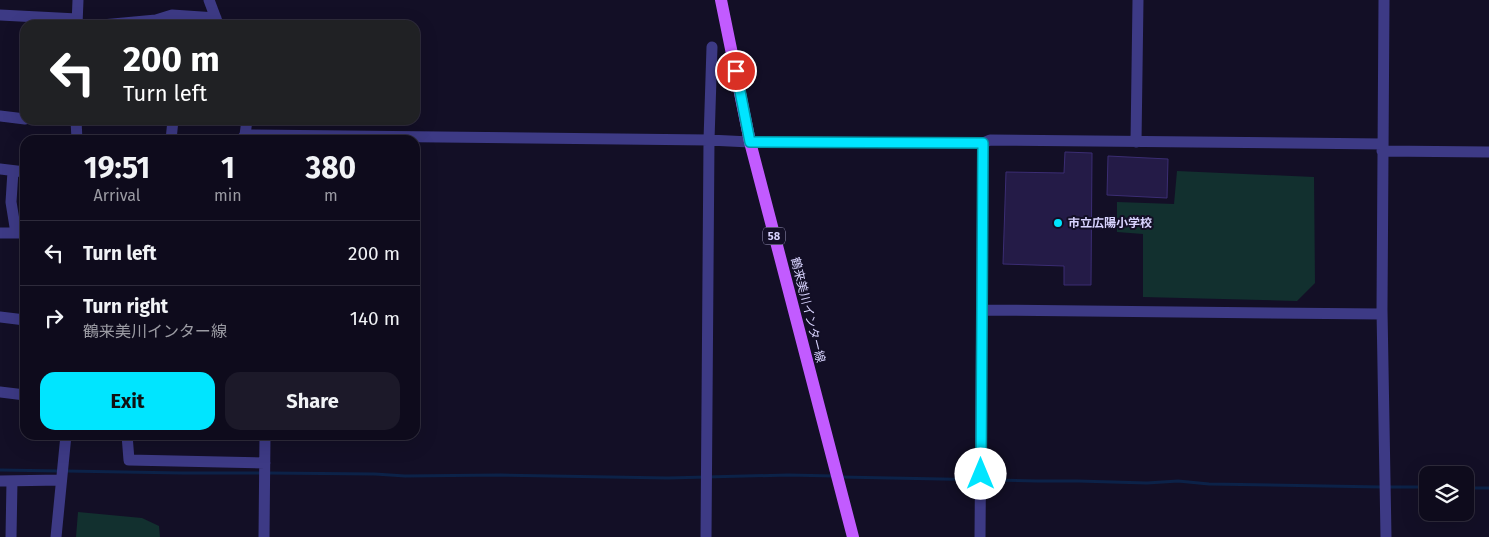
<!DOCTYPE html>
<html lang="en">
<head>
<meta charset="utf-8">
<style>
  :root { --surface:#0e0b1c; --page:#1c1929; --text:#f1f3f6; --muted:#9b9ba3; --line:#2e2b3b; --accent:#00e5ff }
  body { margin:0; font-family:"Fira Sans","Noto Sans JP",sans-serif; background:var(--page); color:var(--text); height:100vh; display:flex; flex-direction:column; font-size:19px; white-space:nowrap }
  * { box-sizing:border-box; margin:0 }
  p { font-size:16px; color:var(--muted) }
  .icon { flex:none; width:28px; height:28px; fill:none; stroke:currentColor; stroke-width:2; stroke-linecap:round; stroke-linejoin:round }
  .map { position:relative; flex:1; overflow:hidden }
  .panel { position:absolute; left:20px; top:135px; width:400px; height:305px; display:flex; flex-direction:column; background:var(--surface); border-radius:15px; box-shadow:0 5px 20px #0002,0 0 0 1px var(--line) }
  .panel>* { flex:none }
  .hud { position:absolute; left:20px; top:20px; width:400px; height:105px; border-radius:15px; box-shadow:0 5px 20px #0002,0 0 0 1px var(--line); background:#202124; color:#fff; overflow:hidden }
  .fabs { position:absolute; left:1419px; top:466px; display:grid; gap:10px }
  .fabs a { display:grid; place-items:center; width:55px; height:55px; border-radius:10px; background:var(--surface); box-shadow:0 5px 20px #0002,0 0 0 1px var(--line); font-size:25px }
  .pin { position:absolute; display:grid; place-items:center; width:42px; height:42px; color:#fff; margin:-21px; border:2px solid #fff; border-radius:50%; box-shadow:0 1px 5px #0007 }
  .me { position:absolute; width:55px; margin:-28px; rotate:0deg; stroke-linejoin:round; filter:drop-shadow(0 0 4px #0008) }
  .turn { display:flex; align-items:center; gap:18px; height:105px; padding:0 20px; font-size:22px }
  .turn .icon { width:65px; height:65px; stroke-width:2.5 }
  .turn b { display:block; font-size:35px; line-height:42px }
  .eta { display:flex; justify-content:space-evenly; align-items:center; height:85px; text-align:center }
  .eta b { font-size:30px; font-weight:700; line-height:35px }
  .primary-button { display:flex; gap:10px; margin-top:auto; padding:10px 20px }
  .primary-button a { flex:1; height:58px; border-radius:15px; background:var(--accent); color:#111; font-size:20px; font-weight:700; line-height:58px; text-align:center }
  .primary-button a+a { background:var(--page); color:var(--text) }
  ul { padding:0; list-style:none }
  li { display:flex; align-items:center; gap:15px; height:65px; padding:0 20px; border-top:1px solid var(--line) }
  li div { flex:1 }
  li b { display:block; font-size:19px }
  li em { font-style:normal }
  .map>svg:first-child { display:block }
  .green { fill:#12302f }
  .lines { fill:none; stroke-linecap:round; stroke-linejoin:round }
  .stream { stroke:#0c2248; stroke-width:3 }
  .building { fill:#241b47; stroke:#3b2d73 }
  .minor { stroke:#3d3a85; stroke-width:11 }
  .major { stroke:#c25bff; stroke-width:12 }
  .route-casing { stroke:#0095a6; stroke-width:12 }
  .route { stroke:#00e5ff; stroke-width:9 }
  .poi-dot { fill:#00e5ff; stroke:#130f26; stroke-width:2 }
  .labels { text-anchor:middle; dominant-baseline:central; stroke-width:4; stroke-linejoin:round; paint-order:stroke }
  .shield { fill:#130f26; stroke:#9e99be; stroke-width:1 }
  .shield-label { font-size:11px; font-weight:bold; fill:#d9d4ff }
  .poi-label { font-size:12px; font-weight:bold; fill:#d9d4ff; stroke:#130f26; text-anchor:start }
  .street-label { font-size:12px; fill:#d9d4ff; stroke:#130f26 }
</style>
</head>
<body>
<div class="map">
<svg width="1489" height="537" viewBox="0 0 1489 537">
  <rect width="100%" height="100%" fill="#130f26"/>
  <!-- green -->
  <path class="green" d="M1177,171l137,6 1,106 -18,18 -154,-4v-63l-26,-2v-30l57,2z
    M78,512l64,6 17,8 1,11h-84z"/>
  <g class="lines">
    <!-- stream -->
    <path class="stream" d="M0,470l59,1
      M66,471l116,2h80
      M268,473l107,1 30,2 96,-1 167,3 120,-3 46,1
      M840,477l197,4h41l69,2 31,-2 31,3 172,3
      M1388,487h40
      M1465,488h24"/>
  </g>
  <!-- building -->
  <path class="building" d="M1065,152l27,1 -1,132h-27v-19l-61,-2 3,-92 58,1z
    M1108,156l60,3 -1,39 -60,-3z"/>
  <g class="lines">
    <!-- minor -->
    <path class="minor" d="M209,0l9,24
      M1384,0l-2,310 4,227
      M0,15l77,4
      M77,25l1,-25
      M102,25l54,-5 16,-5 44,3
      M0,116l25,3
      M48,120h29
      M76,120l1,20
      M245,135l2,-15
      M171,140l2,-20
      M241,140l4,-5 464,5 41,2 233,1 7,-3 393,4
      M1136,142l2,-142
      M1382,151l107,1
      M0,169l25,3
      M13,171l-2,31 5,31
      M0,233h25
      M982,310l400,4
      M0,317l25,3
      M0,392l25,3
      M127,435l2,25 136,3
      M0,481l61,-1
      M11,537l1,-56
      M56,537l10,-102
      M264,537l1,-102
      M706,537l3,-397 3,-93
      M980,537l3,-394"/>
    <!-- major -->
    <path class="major" d="M721,0l29,142 103,395"/>
  </g>
  <g class="lines">
    <!-- route casing -->
    <g class="route-casing">
      <path id="route" d="M736,71l14,71 233,1 -2,331"/>
    </g>
    <!-- route -->
    <use href="#route" class="route"/>
  </g>
  <!-- markers -->
  <circle class="poi-dot" cx="1058" cy="223" r="5"/>
  <g class="labels">
    <!-- shield labels -->
    <rect class="shield" x="763" y="227.5" width="22" height="17" rx="4"/>
    <g class="shield-label">
      <text x="774" y="236">58</text>
    </g>
    <!-- poi labels -->
    <g class="poi-label">
      <text x="1068" y="223">市立広陽小学校</text>
    </g>
    <!-- street labels -->
    <g class="street-label">
      <text transform="translate(808 310) rotate(76)">鶴来美川インター線</text>
    </g>
  </g>
</svg>
<div class="fabs">
<a><svg class="icon" aria-label="layers" viewBox="0 0 24 24"><path d="M12 4l9 5-9 5-9-5zM3 14l9 5 9-5"/></svg></a>
</div>
<div class="pin" style="left:736px;top:71px;background:#d93025"><svg class="icon" aria-label="arrive" viewBox="0 0 24 24"><path d="M6 21V4h12l-3 4 3 4H6"/></svg></div>
<svg class="me" style="left:981px;top:474px" viewBox="-20 -20 40 40"><circle r="19" fill="#fff"/><path d="M0-13L10 11 0 6-10 11z" fill="#00e5ff"/></svg>
<div class="hud">
<div class="turn"><svg class="icon" aria-label="left" viewBox="0 0 24 24"><path d="M17 20v-9H6M10 6l-5 5 5 5"/></svg><div><b>200 m</b>Turn left</div></div>
</div>
<section class="panel">
<div class="eta">
<div><b>19:51</b><p>Arrival</p></div>
<div><b>1</b><p>min</p></div>
<div><b>380</b><p>m</p></div>
</div>
<ul>
<li><svg class="icon" aria-label="left" viewBox="0 0 24 24"><path d="M17 20v-9H6M10 6l-5 5 5 5"/></svg><div><b>Turn left</b></div><em>200 m</em></li>
<li><svg class="icon" aria-label="right" viewBox="0 0 24 24"><path d="M7 20v-9h11M14 6l5 5-5 5"/></svg><div><b>Turn right</b><p>鶴来美川インター線</p></div><em>140 m</em></li>
</ul>
<div class="primary-button"><a>Exit</a><a>Share</a></div>
</section>
</div>
</body>
</html>
